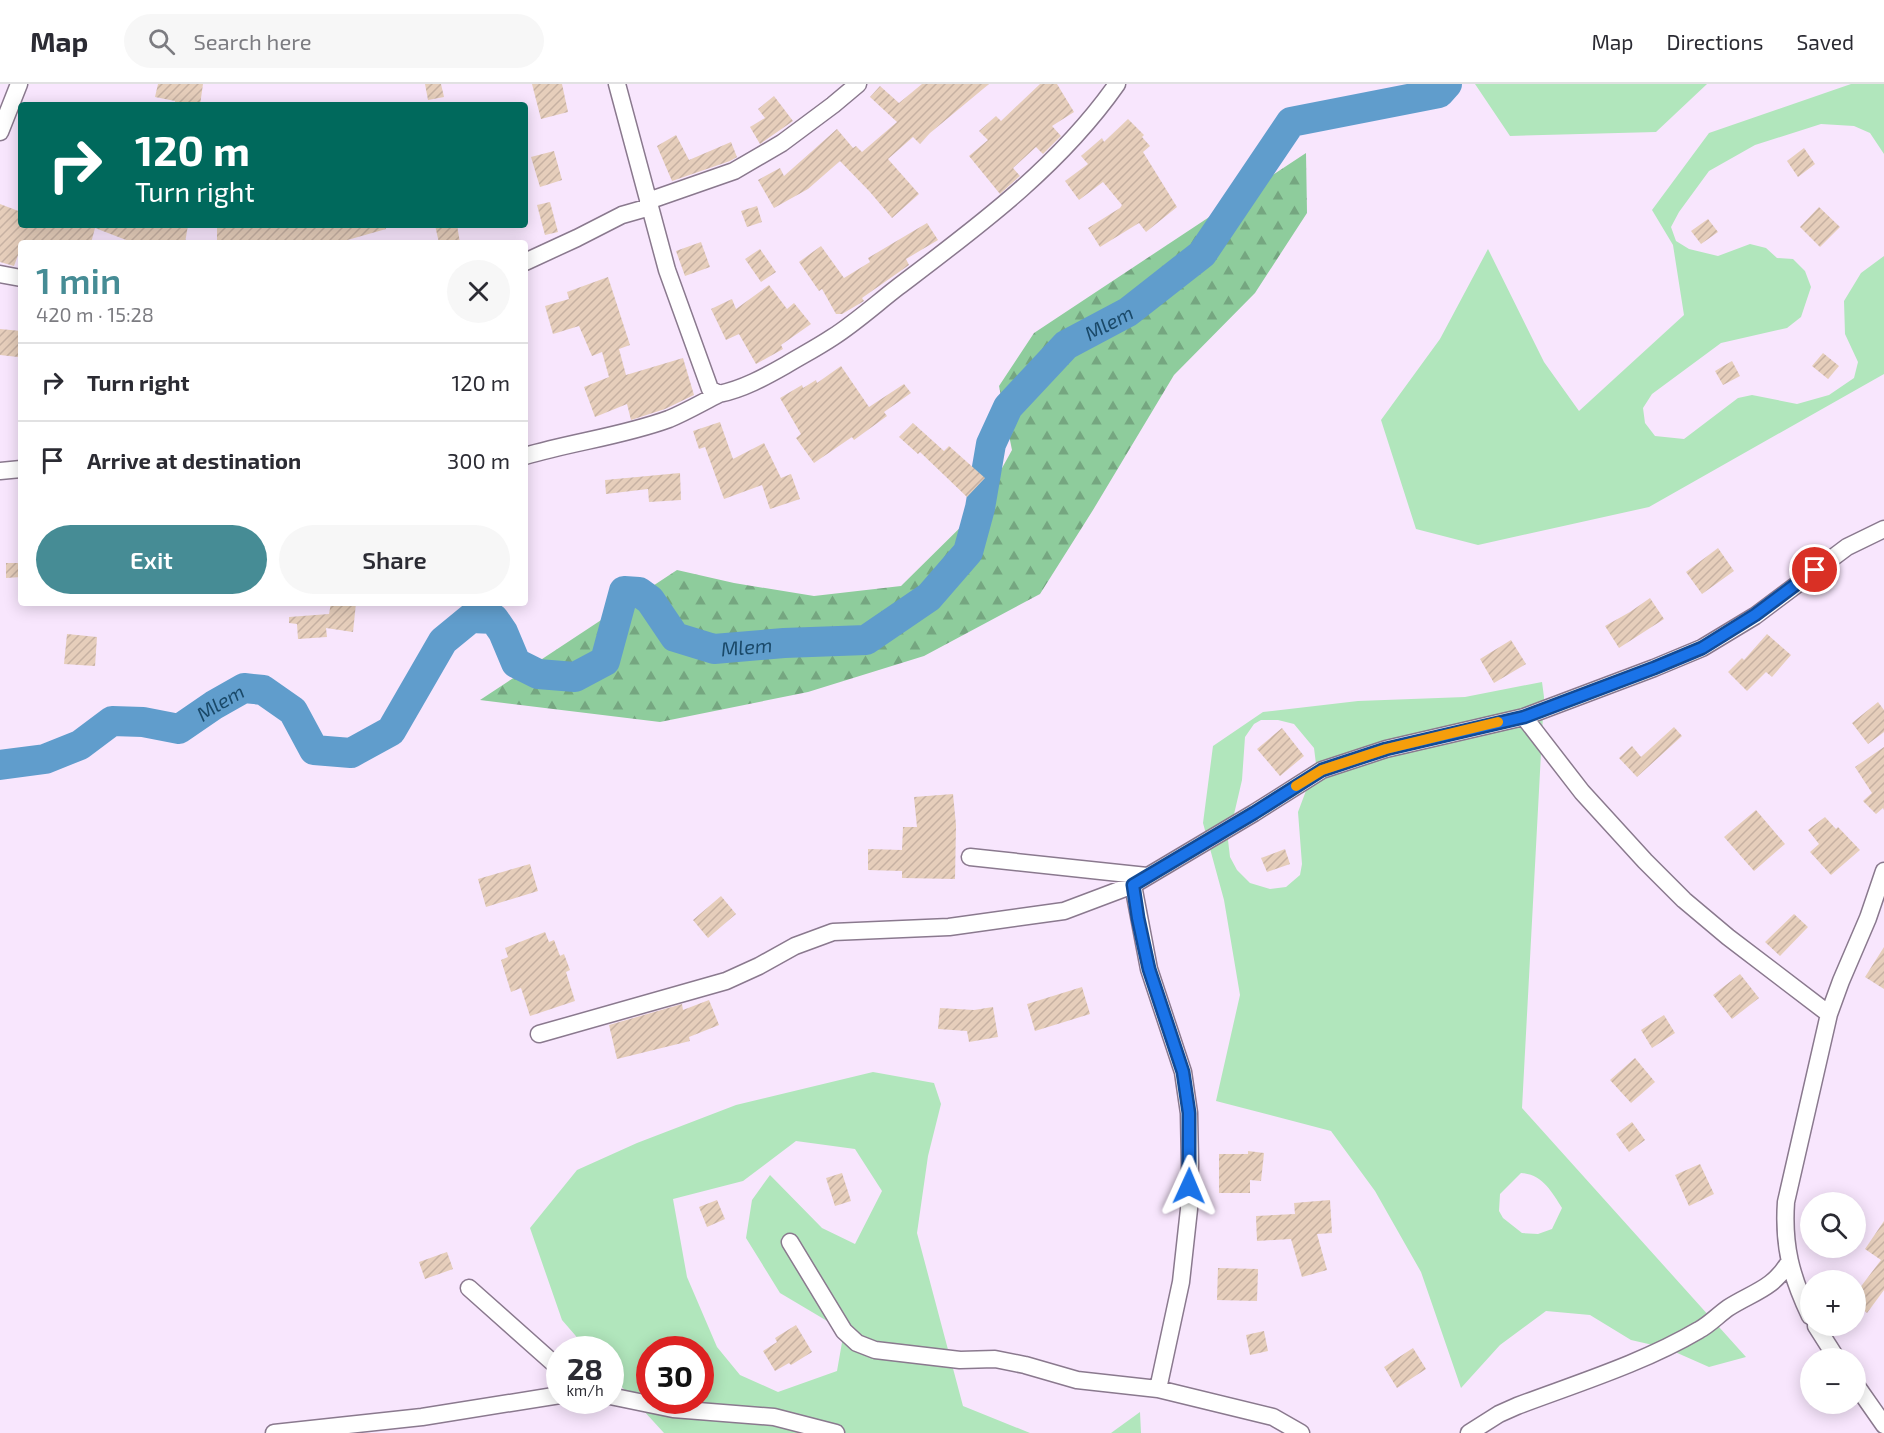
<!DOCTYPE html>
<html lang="en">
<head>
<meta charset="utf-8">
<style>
  :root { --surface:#fff; --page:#f7f7f7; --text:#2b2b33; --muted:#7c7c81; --line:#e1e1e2; --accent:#468c95 }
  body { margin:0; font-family:"Exo 2",sans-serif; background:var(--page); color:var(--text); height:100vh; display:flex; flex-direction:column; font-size:22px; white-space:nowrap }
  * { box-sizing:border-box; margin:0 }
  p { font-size:20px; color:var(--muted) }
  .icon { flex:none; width:33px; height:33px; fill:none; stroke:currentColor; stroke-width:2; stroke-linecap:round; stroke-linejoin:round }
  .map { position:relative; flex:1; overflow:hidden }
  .sheet { position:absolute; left:18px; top:156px; width:510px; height:366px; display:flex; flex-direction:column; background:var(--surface); border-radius:6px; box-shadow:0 3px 15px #0003 }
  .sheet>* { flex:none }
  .top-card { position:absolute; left:18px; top:18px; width:510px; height:126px; border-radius:6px; box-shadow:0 3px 15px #0003; background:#00695c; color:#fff; overflow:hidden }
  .controls { position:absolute; left:1800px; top:1108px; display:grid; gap:12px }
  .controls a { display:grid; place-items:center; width:66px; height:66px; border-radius:50%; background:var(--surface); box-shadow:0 3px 15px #0003; font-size:30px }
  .speed { position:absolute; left:546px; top:1252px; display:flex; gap:12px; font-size:30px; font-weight:700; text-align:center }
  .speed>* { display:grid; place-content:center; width:78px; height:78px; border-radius:50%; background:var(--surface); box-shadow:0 3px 15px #0003; line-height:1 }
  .speed small { font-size:15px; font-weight:400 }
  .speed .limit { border:9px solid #d22; background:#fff; color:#111 }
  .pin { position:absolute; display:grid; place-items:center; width:51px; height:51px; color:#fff; margin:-26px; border:3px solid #fff; border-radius:50%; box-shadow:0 2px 6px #0007 }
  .me { position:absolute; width:66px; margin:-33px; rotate:1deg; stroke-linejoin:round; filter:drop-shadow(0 0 4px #0008) }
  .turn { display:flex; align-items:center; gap:21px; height:126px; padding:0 18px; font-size:27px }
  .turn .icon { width:78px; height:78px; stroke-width:2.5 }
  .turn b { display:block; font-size:42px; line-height:51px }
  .round { display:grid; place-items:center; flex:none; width:63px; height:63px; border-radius:32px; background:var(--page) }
  .headline { display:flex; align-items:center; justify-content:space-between; height:102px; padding:0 18px }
  h1 { font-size:36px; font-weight:600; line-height:45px; color:var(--accent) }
  .button { display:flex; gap:12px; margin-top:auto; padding:12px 18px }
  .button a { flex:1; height:69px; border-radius:36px; background:var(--accent); color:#fff; font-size:24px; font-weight:600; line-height:69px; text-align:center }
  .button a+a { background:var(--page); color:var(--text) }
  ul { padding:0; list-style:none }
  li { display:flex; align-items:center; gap:18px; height:78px; padding:0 18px; border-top:2px solid var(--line) }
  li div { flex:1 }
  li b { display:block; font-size:22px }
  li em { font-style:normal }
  header { display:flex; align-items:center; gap:36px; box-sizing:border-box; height:84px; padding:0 30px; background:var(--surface); border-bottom:2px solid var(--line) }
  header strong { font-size:28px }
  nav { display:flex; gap:33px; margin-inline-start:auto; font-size:21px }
  .search { width:420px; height:54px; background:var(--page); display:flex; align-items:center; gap:15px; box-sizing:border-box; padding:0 21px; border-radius:33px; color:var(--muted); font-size:22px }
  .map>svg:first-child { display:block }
  .grass { fill:#b1e6bc; fill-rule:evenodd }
  .forest { fill:url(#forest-firs) }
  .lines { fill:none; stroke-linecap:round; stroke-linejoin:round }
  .river { stroke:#609dcc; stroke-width:30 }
  .building { fill:url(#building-hatch) }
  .street-casing { stroke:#8a798e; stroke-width:19 }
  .street { stroke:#fff; stroke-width:16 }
  .route-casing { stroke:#114b97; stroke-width:15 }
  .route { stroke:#1a73e8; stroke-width:10 }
  .slow { stroke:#f59e0b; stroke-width:10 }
  .labels { text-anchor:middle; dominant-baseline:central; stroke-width:4.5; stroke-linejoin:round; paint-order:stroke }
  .water-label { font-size:20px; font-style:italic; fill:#1a4969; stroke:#fdf9fe }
</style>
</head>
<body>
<header>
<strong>Map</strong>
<div class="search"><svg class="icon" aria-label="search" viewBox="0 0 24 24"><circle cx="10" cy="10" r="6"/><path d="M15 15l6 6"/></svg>Search here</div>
<nav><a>Map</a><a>Directions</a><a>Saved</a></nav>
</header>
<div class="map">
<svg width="1884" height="1349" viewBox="0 0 1884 1349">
  <defs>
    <pattern id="forest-firs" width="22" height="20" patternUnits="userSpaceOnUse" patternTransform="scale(1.5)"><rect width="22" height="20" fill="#8ecc9c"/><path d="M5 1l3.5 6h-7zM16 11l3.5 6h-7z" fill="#75a680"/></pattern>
    <pattern id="building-hatch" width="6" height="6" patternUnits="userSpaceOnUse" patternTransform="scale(1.5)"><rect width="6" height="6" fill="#e6cebb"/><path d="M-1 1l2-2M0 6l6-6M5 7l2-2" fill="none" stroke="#c6b1a2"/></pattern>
  </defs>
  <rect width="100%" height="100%" fill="#f8e6fd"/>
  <!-- grass -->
  <path class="grass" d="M1475,0h232l-51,48 -146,4z
    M1851,0h33v70l-14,-21 -16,-7 -33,-2 -66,21 -46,26 -30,41 -8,15 5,14 13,8 29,7 32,-12 16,4 11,10 16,1 12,12 6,16 -10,30 -14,11 -66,15 -69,51 -9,14 2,15 10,13 29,3 54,-41 14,-3 45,9 32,-9 25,-17 4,-16 -13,-28 -1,-33 17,-28 23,-17v118l-235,133 -171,38 -62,-16 -35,-109 59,-81 48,-90 56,113 35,49 105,-96 -11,-70 -21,-35 57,-77z
    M1542,598l2,15 -22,411 224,249 -37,10 -43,-19 -35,-8 -41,-25 -44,-4 -46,34 -39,43 -40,-116 -46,-81 -44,-60 -115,-30 24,-106 -16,-95 -21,-77 10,-77 50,-34 95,-11 107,-4zM1261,636h17l16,4 20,24 2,16 -18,48 4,52 -2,11 -14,12 -16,2 -20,-6 -13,-13 -7,-13 -2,-17 14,-60 3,-43 9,-13zM1521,1089c21,1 31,19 41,35l-10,21 -14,5 -16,-1 -19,-15 -4,-7 1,-17z
    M873,988l61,11 7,21 -13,52 -11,77 46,173 67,27h-366l-53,-58 -1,-25h-22l-26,-30 -32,-92 47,-58 60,-27 99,-38zM796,1057l59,8 27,42 -27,53 -33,-16 -52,-53 -18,25 -6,38 34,55 64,38 -7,40 -59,21 -38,-17 -23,-28 -30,-70 -14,-78 70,-18zM650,1266h50v51h-50z
    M1140,1328l1,21h-30z"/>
  <!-- forest -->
  <path class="forest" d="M1306,69l1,60 -52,80 -81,82 -81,135 -53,84 -116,62 -116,36 -148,30 -180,-22 197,-130 57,13 80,13 87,-10 79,-78 32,-58 -13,-64 35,-53z"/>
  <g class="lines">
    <!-- river -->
    <path class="river" id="s1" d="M0,681l45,-6 35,-14 32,-24 31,1 36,7 35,-24 30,-17 19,2 30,21 21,39 37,3 40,-22 52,-90 28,-23 23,1 9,13 13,31 22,11 37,3 30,-16 19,-70 15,1 11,8 25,37 39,12 70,-6 82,-3 63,-43 39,-45 12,-44 11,-64 17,-37 58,-62 62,-33 74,-58 89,-132 148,-29 8,-9"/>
  </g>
  <!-- building -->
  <path class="building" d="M158,0h45l-3,21 -25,-2v-2l-20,-4z
    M425,0h16l3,13 -16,3z
    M532,0h30l6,28 -27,7z
    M922,0h67l-59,49 -10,11 -7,-7 -25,22 31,35 -27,24 -22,-26 -30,-31 -32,28 -34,19 -16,-28 22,-12 4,8 53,-47 16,19 3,-2 6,6 35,-30 -27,-25 10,-11 19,17z
    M1040,0h17l17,28 -22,14 9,10 -18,18 -7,-7 -23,21 7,8 -20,18 -31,-38 19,-16 -9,-9 17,-15 5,5z
    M774,12l19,25 -33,23 -10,-17 15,-9 -7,-9z
    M1128,35l16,16 -2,2 8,9 -7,6 34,55 -31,25 -7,-9 -39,24 -12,-19 32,-20 2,-3 -19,-23 -24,18 -14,-19 23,-17 -7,-8 21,-18 2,4z
    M676,51l13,25 42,-18 6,15 -7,4 -58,20 -15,-35z
    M1804,64l11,16 -17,13 -11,-16z
    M554,67l8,29 -22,7 -9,-30z
    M550,118l8,30 -13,3 -8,-30z
    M0,120l21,8v13h167l-3,18h-51l-39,-15 -4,15h-70v4l-7,19 -14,-4z
    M757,122l5,16 -15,5 -6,-16z
    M1819,123l21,20 -20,20 -20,-20z
    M1708,135l10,13 -17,12 -10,-13z
    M927,139l11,17 -32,19 3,6 -47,33 2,3 -22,13h-6l-14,-25 -3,2 -20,-29 22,-16 23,32 26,-16 -2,-4z
    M217,141h169v4l-49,14h-120z
    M435,141h22l3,18h-21z
    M701,158l9,25 -25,9 -9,-25z
    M760,165l16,23 -15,10 -16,-23z
    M608,193l22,68 -11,4 7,26 57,-17 11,37 -29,14 -34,11 -4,-16 -32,13 -11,-30 25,-10 -7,-25 -10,4 -13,-30 -26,8 -8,-28 24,-7 -2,-7z
    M769,201l18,24 7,-6 17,21 -30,21 2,4 -27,15 -17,-30 -13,6 -15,-31 21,-10 4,10z
    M0,245l21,2 -3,26 -18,-2z
    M1823,269l16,13 -11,13 -16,-13z
    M1732,277l8,15 -17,9 -8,-14z
    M841,282l28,41 35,-23 7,9 -27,19 3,4 -33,24 -2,-3 -38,26 -18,-25 5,-4 -21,-36 22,-13 1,3 13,-8 1,3z
    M720,338l13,37 31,-16 17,35 10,-4 9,25 -30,10 -8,-24 -38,14 -19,-52 -6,2 -6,-18z
    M913,339l31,28 5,-5 36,32 -18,19 -47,-45 -2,2 -19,-17z
    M680,389l1,27 -32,2 -1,-13 -42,5 -1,-14z
    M1718,464l16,23 -32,23 -16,-22z
    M6,479h15v14l-15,1z
    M1650,514l14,21 -45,29 -14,-22 25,-14z
    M331,519h25l-3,29 -27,-4 1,9 -29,2 -1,-15 -8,-1v-6l40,-3z
    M67,550l30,3 -2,29 -31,-2z
    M1767,550l24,21 -19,22 -6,-5 -19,19 -19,-19 14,-14 2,2z
    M1511,556l15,24 -32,19 -14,-24z
    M1878,618l6,8v22l-16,12 -16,-21z
    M1674,643l8,9 -45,41 -18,-19 13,-12 9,11z
    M1282,644l22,28 -24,20 -23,-27z
    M1884,663v63l-1,-2 -7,6 -13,-13 9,-8 -17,-26z
    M953,710l3,31 -1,54 -53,-1v-7l-34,-1v-21l34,1 1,-23h14l-3,-30z
    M1756,726l29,34 -31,27 -30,-34z
    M1825,733l11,12 2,-2 22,23 -29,25 -21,-23 9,-8 -11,-14z
    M1285,765l5,15 -23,8 -6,-14z
    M530,780l8,27 -52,16 -8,-28z
    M721,812l15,18 -28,24 -15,-18z
    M1794,830l14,13 -28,29 -15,-14z
    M545,848l4,10 5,-2 6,16 4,-2 6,16 -4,2 9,29 -45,15 -9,-28 -10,4 -10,-32 7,-3 -3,-9z
    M1884,863v42l-19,-12z
    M1740,890l19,24 -27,21 -19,-24z
    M1082,903l8,27 -55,17 -8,-27z
    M709,916l10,25 -30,12 1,4 -73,18 -8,-34 73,-21 1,6z
    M993,923l5,30 -29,5 -2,-11 -29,-2 2,-21 34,2z
    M1664,931l11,18 -23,15 -11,-18z
    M1635,974l20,24 -24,21 -21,-23z
    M1632,1038l13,18 -16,12 -13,-18z
    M1248,1067l16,2 -3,28 -11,-1v13h-31v-39h29z
    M1700,1080l14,30 -25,12 -14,-31z
    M842,1089l9,28 -16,5 -9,-28z
    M717,1116l8,19 -18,8 -8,-20z
    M1330,1116l2,33 -15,1 10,36 -25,7 -11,-38 -34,2 -1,-25 39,-2 -1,-11z
    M1884,1137v69l-17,23 -11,-9v-11l25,-33 -16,-11z
    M447,1168l6,17 -28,10 -6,-17z
    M1218,1184l40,1 -1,32 -40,-1z
    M796,1241l16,27 -21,13 -2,-2 -14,8 -12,-20 14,-9 -2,-4z
    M1264,1247l4,20 -18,4 -4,-20z
    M1413,1264l13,21 -29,19 -13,-21z"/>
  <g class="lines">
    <!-- street casing -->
    <g class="street-casing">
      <path id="street" d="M617,0l50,186 43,119 9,5c24,-5 46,-17 67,-29 15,-9 32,-18 47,-28 22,-14 43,-33 65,-50 79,-60 161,-120 219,-203
        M0,48l19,-48
        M648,117l86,-30 48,-28 51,-38 25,-21
        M525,178l52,-24 45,-23 28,-8
        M0,190l21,4
        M525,372c47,-14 98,-20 144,-37 17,-7 34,-17 50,-25
        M0,387l21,-2
        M1524,633l58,75 63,69 39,39 44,37 101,77
        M970,773l177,19
        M1133,801l16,84 34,103 6,41 1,51 -1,45 -8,73 -23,107
        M539,950l187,-53 33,-15 36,-20 38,-14 116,-5 115,-16 69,-26 121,-72 68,-43 64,-21 138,-32 130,-49 48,-20 53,-32 92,-69 37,-18
        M790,1158l54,89 13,12 18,7 85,10 35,-1 30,6 52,15 81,9 115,28 28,16
        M469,1204l91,81
        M1810,1232c-19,-40 -27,-70 -24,-114l43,-188 12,-33 27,-63 16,-47
        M1816,1242l21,33
        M1856,1301l28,40
        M610,1312l63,13 101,8 62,16
        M274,1349l148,-16 138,-22
        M1469,1349l30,-19 18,-8c61,-23 126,-43 182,-76 11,-6 19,-15 29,-22 25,-16 45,-19 61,-46"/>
    </g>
    <!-- street -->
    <use href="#street" class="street"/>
  </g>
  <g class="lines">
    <!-- route casing -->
    <g class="route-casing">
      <path id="route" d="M1189,1102v-73l-6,-41 -34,-103 -11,-51 -5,-33 121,-72 68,-43 64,-21 138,-32 130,-49 48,-20 53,-33 60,-45"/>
    </g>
    <!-- route -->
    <use href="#route" class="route"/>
    <!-- slow -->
    <path class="slow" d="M1296,702l26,-16 64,-21 112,-27"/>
  </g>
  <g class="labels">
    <!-- water labels -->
    <g class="water-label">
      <text stroke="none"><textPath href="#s1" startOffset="1518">Mlem</textPath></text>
      <text stroke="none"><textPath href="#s1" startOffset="978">Mlem</textPath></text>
      <text stroke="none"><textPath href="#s1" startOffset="240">Mlem</textPath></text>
    </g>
  </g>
</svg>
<div class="controls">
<a><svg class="icon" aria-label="search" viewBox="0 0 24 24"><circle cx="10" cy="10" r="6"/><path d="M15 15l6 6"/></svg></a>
<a>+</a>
<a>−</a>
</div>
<div class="speed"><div>28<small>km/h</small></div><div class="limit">30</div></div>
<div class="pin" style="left:1815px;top:486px;background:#d93025"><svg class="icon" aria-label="arrive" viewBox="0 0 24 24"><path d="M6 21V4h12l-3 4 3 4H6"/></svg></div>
<svg class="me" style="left:1189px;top:1102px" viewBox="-20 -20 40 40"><path d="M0-17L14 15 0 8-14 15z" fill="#1a73e8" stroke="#fff" stroke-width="4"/></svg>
<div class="top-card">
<div class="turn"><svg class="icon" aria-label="right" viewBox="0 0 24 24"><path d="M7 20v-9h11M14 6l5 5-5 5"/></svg><div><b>120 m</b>Turn right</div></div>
</div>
<section class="sheet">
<div class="headline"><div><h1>1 min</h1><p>420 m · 15:28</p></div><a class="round"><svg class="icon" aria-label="close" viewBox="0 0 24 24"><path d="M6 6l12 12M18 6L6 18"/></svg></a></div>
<ul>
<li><svg class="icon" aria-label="right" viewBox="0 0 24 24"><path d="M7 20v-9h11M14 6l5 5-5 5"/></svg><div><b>Turn right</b></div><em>120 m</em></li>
<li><svg class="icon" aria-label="arrive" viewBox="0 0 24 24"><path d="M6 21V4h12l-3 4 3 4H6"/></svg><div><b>Arrive at destination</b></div><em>300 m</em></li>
</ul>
<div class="button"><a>Exit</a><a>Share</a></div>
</section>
</div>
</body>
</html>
